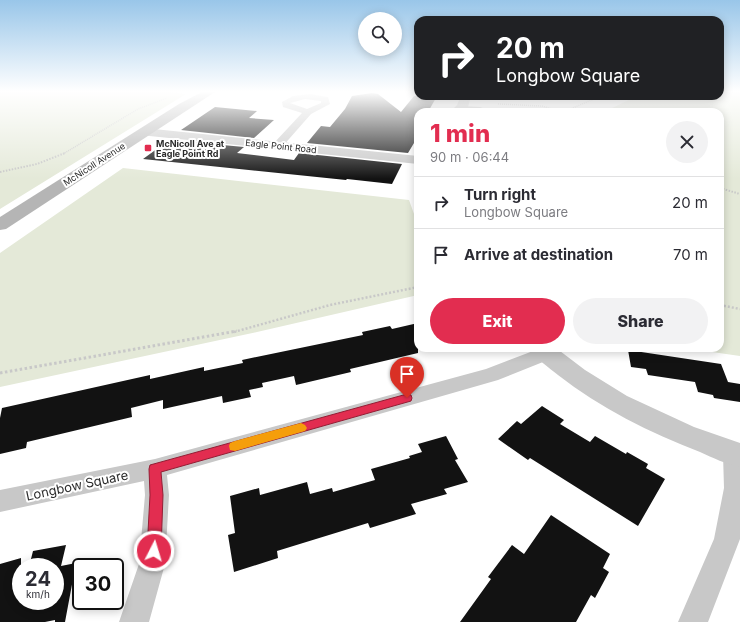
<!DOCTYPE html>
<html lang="en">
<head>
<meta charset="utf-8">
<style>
  :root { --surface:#fff; --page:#f2f2f3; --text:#2b2b33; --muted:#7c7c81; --line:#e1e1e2; --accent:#e22d50 }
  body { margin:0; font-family:Inter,sans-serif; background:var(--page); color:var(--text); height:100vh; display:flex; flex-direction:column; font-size:15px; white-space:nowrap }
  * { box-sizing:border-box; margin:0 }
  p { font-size:13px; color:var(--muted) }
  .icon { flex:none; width:22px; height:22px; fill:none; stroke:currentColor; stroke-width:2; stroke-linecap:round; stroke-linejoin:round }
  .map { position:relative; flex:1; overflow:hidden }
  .details { position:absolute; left:414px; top:108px; width:310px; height:244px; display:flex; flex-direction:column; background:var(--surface); border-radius:12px; box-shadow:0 2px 10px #0003 }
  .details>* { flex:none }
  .guide { position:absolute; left:414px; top:16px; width:310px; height:84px; border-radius:12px; box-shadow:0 2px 10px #0003; background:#202124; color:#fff; overflow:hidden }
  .controls { position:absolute; left:358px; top:12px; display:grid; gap:8px }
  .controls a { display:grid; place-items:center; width:44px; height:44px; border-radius:50%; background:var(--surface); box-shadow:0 2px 10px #0003; font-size:20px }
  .speed { position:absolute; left:12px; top:558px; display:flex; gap:8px; font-size:20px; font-weight:700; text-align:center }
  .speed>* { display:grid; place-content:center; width:52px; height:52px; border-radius:50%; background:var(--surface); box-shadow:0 2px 10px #0003; line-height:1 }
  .speed small { font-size:10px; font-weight:400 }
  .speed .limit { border:2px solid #111; border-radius:6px; background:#fff; color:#111 }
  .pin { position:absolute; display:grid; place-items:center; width:34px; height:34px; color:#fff; margin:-41px -17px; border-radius:50% 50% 50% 0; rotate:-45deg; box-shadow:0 0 4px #0007 }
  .pin .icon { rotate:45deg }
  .me { position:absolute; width:44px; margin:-22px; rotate:5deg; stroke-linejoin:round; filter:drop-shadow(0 0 3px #0008) }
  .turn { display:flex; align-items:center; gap:14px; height:84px; padding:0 16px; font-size:18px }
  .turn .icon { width:52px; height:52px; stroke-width:2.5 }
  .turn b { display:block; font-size:28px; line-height:34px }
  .round { display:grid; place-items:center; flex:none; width:42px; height:42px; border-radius:21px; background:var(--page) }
  .headline { display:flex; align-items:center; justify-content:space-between; height:68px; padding:0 16px }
  h1 { font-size:24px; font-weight:800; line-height:30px; color:var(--accent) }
  .primary-button { display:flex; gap:8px; margin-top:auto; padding:8px 16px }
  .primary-button a { flex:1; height:46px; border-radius:24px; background:var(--accent); color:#fff; font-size:16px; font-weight:800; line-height:46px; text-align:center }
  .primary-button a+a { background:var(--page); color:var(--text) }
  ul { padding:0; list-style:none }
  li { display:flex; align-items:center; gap:12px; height:52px; padding:0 16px; border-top:1px solid var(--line) }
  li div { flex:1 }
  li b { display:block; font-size:15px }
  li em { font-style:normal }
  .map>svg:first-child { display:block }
  .green { fill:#e4e9d8 }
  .building { fill:#121212 }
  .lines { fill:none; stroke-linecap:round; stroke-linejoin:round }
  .path-far3 { stroke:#c8c8c8; stroke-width:1.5; stroke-dasharray:1 1; stroke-linecap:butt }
  .path-far2 { stroke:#c8c8c8; stroke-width:2; stroke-dasharray:1.5 1.5; stroke-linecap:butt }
  .path-far1 { stroke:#c8c8c8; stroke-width:2.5; stroke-dasharray:2 2; stroke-linecap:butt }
  .path { stroke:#c8c8c8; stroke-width:3; stroke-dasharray:2.5 2.5; stroke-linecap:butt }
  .service { fill:#c8c8c8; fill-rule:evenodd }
  .minor { fill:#c8c8c8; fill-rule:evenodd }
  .tertiary { fill:#c8c8c8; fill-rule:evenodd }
  .secondary { fill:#b5b5b5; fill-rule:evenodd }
  .route { fill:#e22d50; stroke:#931d34 }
  .slow { fill:#f59e0b }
  .poi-dot { fill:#e22d50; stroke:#fff; stroke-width:1.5 }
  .labels { text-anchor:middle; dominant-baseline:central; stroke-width:4; stroke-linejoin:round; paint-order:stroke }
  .far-poi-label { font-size:9px; font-weight:bold; fill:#2b2b2b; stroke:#fff; text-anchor:start }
  .far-street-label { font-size:9px; fill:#2b2b2b; stroke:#fff }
  .near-street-label { font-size:13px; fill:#2b2b2b; stroke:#fff }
</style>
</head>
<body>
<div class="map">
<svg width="740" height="622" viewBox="0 0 740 622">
  <rect width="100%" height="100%" fill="#fff"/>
  <!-- green -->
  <path class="green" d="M3,92h167l16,2 -186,115v-116z
    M720,92h20v264l-56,-8h36v-236h-116l33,-16h83z
    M123,168l286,32 9,25v70l-161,37 -257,55v-134z"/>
  <!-- building -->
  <path class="building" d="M372,93l6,1 23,18 13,-16h23l-9,16h-10v31h-4l-6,10 -101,-10 14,-17 9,1 15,-18 7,-13z
    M215,107l42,4 -8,7 25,2 -20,18 -73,-8z
    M169,140l75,7 -7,6 57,7 5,-7 103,11 -10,20 -45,-5 -1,1 -203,-21z
    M418,323v30l-68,16 1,3 -55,13 -2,-9 -32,7 1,4 -14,3 2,7 -28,6 -1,-7 -59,13v-9l-32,8 1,9 -105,25 -1,6 -26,6v-36l2,-10 148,-33v4l54,-12v4l39,-8 -1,-3 121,-25 -1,-3 28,-6 2,3z
    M628,350l93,14 7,18 12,2v18l-26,-4 -1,-3 -15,-3 -3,-10 -47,-7 -2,-6 -15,-2z
    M542,406l22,14 -4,4 30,18 5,-6 31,18 1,-2 21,12 -2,4 19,11 -27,47 -108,-68 -2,2 -30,-21 19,-18 4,3z
    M446,436l12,23 -3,1 13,22 -24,7 3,5 -36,10 5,10 -46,14 -2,-5 -91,28 1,7 -44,14 -6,-37 7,-2 -5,-37 29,-8 1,7 47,-13 3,12 22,-6 1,4 42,-12 -4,-11 39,-11 -1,-2 13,-4 -4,-8z
    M551,515l59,39 -7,14 6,4 -14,26 -4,-3 -15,27h-116l31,-43 -3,-2 24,-32 12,9z
    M66,545l-5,21 15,-3 -11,59h-10v-2l-10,2h-45v-58l21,-6v43h34v-33l3,-1h-29l4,-16z"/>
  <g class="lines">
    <!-- path-far3 -->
    <path class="path-far3" d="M498,104l44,2 12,4h14l33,-14
      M63,154l75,-45 29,-11"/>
    <!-- path-far2 -->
    <path class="path-far2" d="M0,172l37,-8 28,-11
      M720,188l20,6"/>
    <!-- path-far1 -->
    <path class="path-far1" d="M720,305l20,4
      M234,332l96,-27 88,-18"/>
    <!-- path -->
    <path class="path" d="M0,373l237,-42"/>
    <!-- service -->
    <path class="service" d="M462,106l18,1 14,5 -34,-4v-1z"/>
    <!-- minor -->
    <path class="minor" d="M310,94l18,3 2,7 -19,10 -29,33h-8l-1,-2 1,-2 28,-30 -19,-6 -1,-5 11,-6zM305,99l16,2v2l-14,6 -17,-6z
      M541,348h12l2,5 -2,5 -55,22 -331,95 2,20 -4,69 -16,58h-30l20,-58 6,-69 -1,-14 -144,31v-22l155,-31 331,-90z
      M734,445l6,2v92l-32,83h-30l36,-83 10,-51 -1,-34 3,-7z"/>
    <!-- tertiary -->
    <path class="tertiary" d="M461,96h10l-3,11 -5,5h-13l7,-7z
      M144,128l274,28v8l-278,-29 -2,-3 2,-3z
      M530,348h26l29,22 42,26 67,31 46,16v24c-14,-3 -27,-9 -40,-15 -50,-19 -100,-44 -142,-77 -10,-8 -22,-16 -28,-27z"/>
    <!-- secondary -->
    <path class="secondary" d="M202,92h13l-209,137 -6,1v-13l179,-113z"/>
  </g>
  <!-- sky -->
  <linearGradient id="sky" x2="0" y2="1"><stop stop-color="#99c6e9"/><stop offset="0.51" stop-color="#fff"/><stop offset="1" stop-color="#fff" stop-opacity="0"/></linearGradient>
  <rect width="740" height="179" fill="url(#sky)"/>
  <!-- route -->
  <path class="route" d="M407,394l4,1 1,3 -1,3 -250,71 2,23 -2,56 -2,5 -5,2 -5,-2 -2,-5 3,-56 -1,-26 1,-4z"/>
  <!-- slow -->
  <path class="slow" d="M301,423l4,2 2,3 -2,3 -70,20 -5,-1 -1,-4 1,-3 5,-2z"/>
  <!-- markers -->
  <rect class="poi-dot" x="144" y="144" width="8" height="8" rx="2"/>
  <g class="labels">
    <!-- far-poi labels -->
    <g class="far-poi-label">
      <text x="156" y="143">McNicoll Ave at<tspan x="156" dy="10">Eagle Point Rd</tspan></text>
    </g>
    <!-- far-street labels -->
    <g class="far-street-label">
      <text transform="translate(281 146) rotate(6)">Eagle Point Road</text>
      <text transform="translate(94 164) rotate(-33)">McNicoll Avenue</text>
    </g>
    <!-- near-street labels -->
    <g class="near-street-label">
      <text transform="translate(77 485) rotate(-12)">Longbow Square</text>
    </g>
  </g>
</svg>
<div class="controls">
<a><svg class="icon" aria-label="search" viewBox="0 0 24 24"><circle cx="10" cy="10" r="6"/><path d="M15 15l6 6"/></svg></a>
</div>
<div class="speed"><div>24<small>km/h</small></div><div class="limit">30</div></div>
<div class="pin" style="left:407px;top:398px;background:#d93025"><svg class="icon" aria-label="arrive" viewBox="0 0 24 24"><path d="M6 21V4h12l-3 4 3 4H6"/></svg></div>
<svg class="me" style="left:154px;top:551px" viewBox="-20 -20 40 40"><circle r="17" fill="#e22d50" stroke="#fff" stroke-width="3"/><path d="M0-11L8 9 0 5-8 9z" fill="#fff"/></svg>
<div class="guide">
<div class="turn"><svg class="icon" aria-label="right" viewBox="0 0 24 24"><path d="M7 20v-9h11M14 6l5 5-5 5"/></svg><div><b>20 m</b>Longbow Square</div></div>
</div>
<section class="details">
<div class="headline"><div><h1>1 min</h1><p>90 m · 06:44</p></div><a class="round"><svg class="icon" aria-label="close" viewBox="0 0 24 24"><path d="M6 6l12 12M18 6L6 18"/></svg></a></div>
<ul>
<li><svg class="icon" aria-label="right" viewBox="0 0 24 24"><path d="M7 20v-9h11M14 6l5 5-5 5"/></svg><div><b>Turn right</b><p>Longbow Square</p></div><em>20 m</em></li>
<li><svg class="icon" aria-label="arrive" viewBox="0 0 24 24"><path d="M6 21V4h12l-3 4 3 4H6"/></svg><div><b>Arrive at destination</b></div><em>70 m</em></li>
</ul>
<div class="primary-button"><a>Exit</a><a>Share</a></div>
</section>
</div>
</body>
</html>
